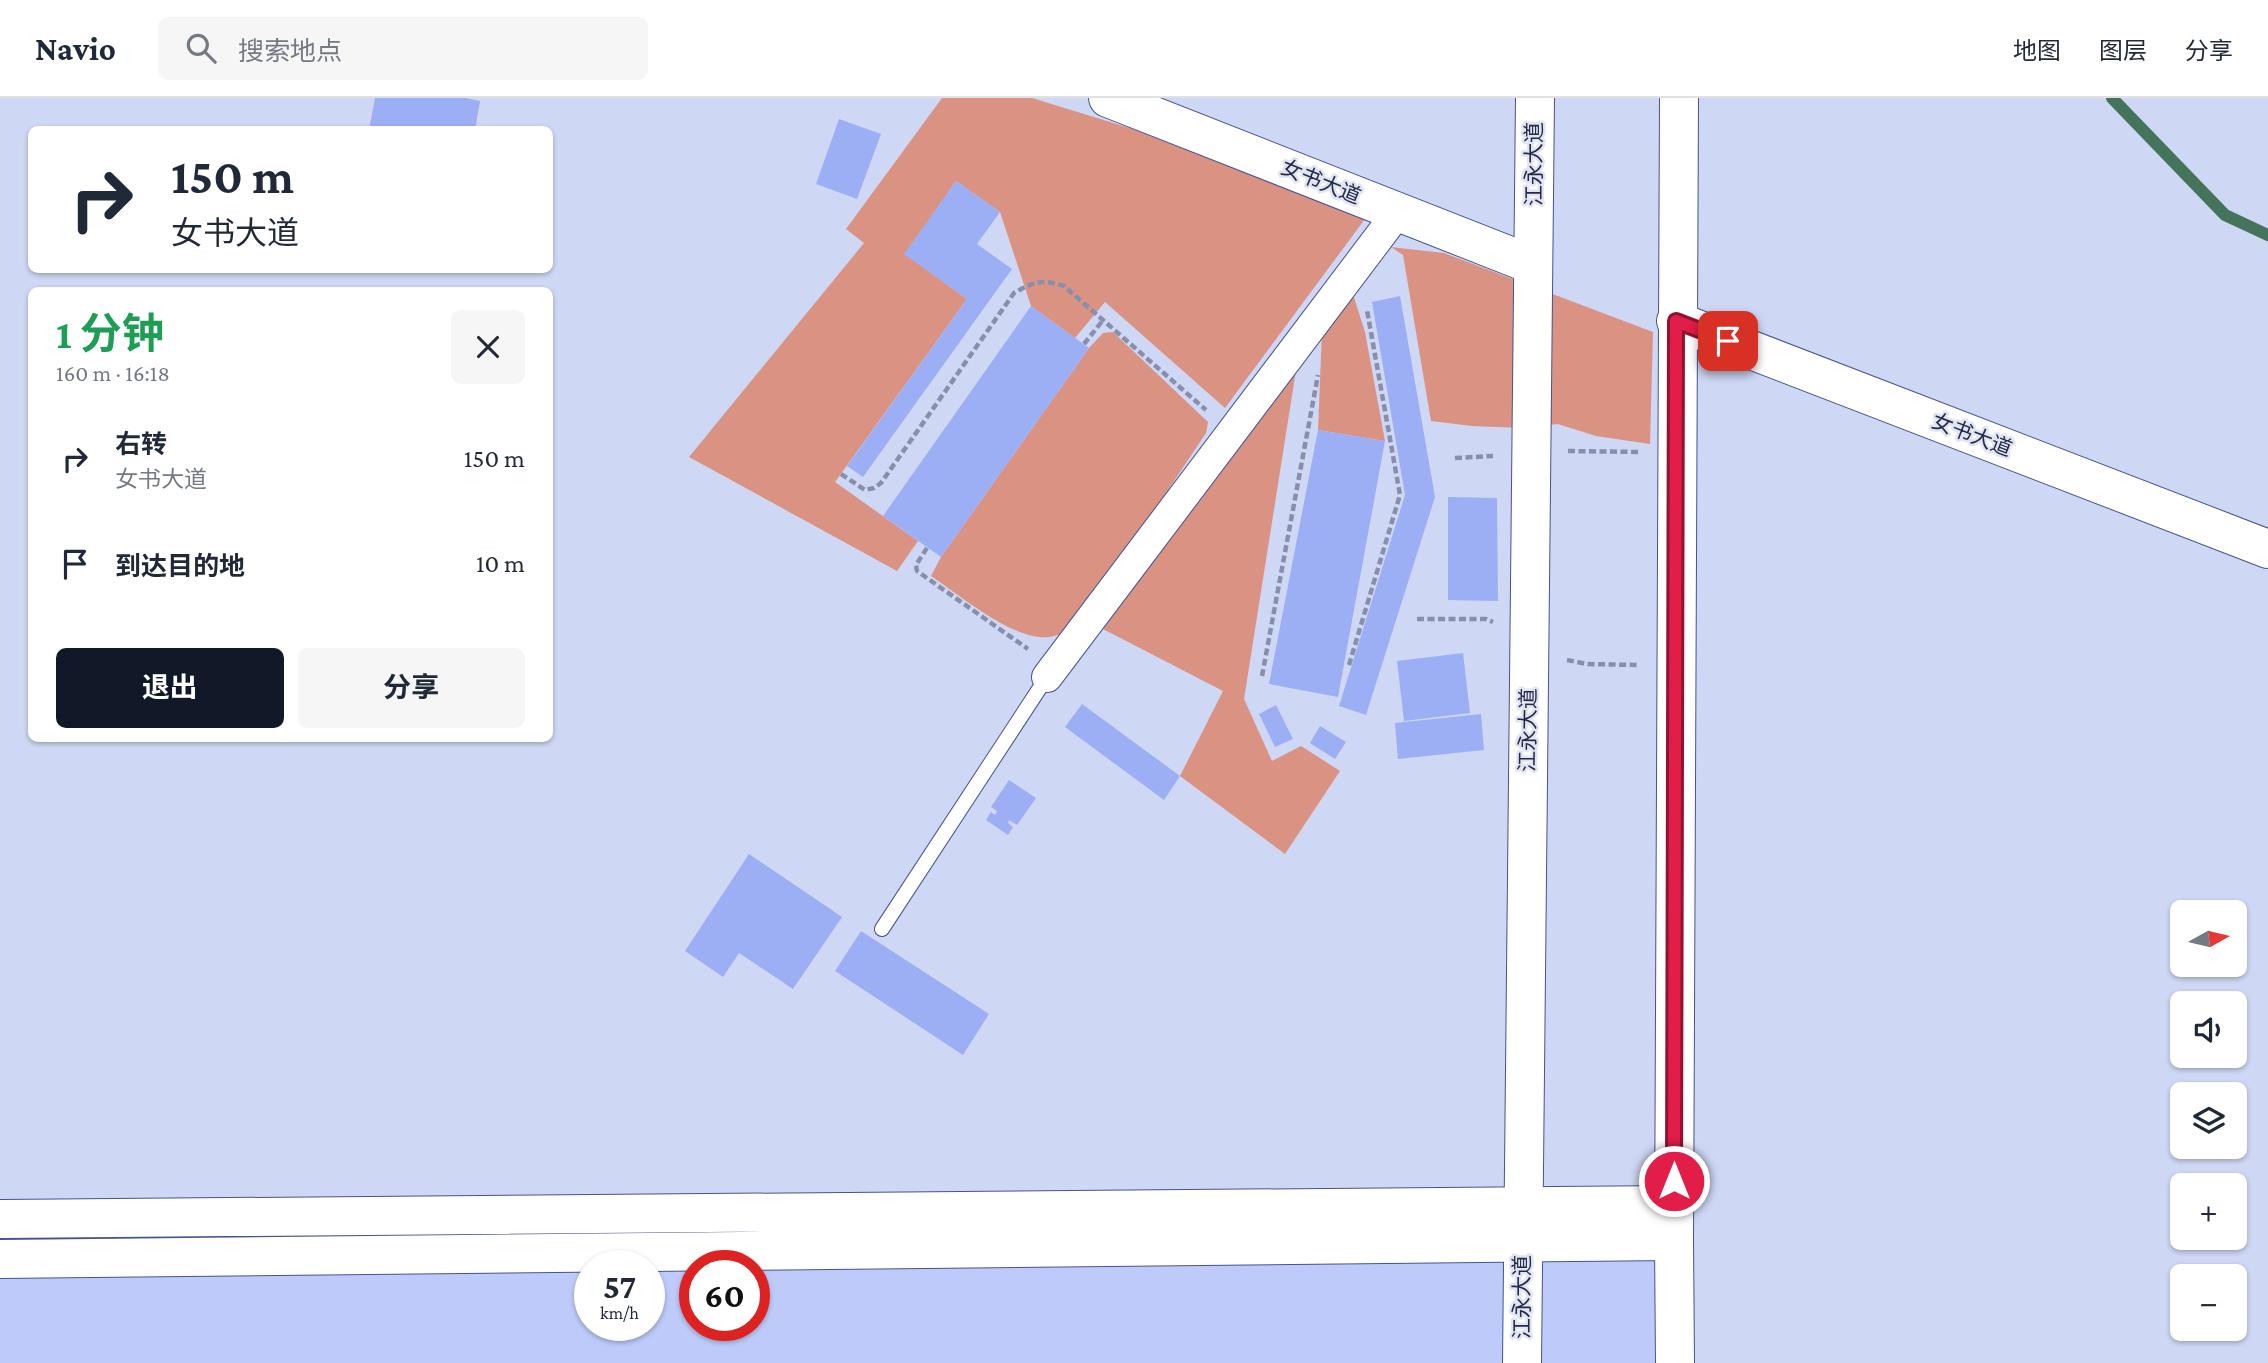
<!DOCTYPE html>
<html lang="zh">
<head>
<meta charset="utf-8">
<style>
  :root { --surface:#fff; --page:#f6f6f7; --text:#1f2937; --muted:#747a83; --line:#e0e1e3; --accent:#111827 }
  body { margin:0; font-family:"Crimson Pro","Noto Sans SC",serif; background:var(--page); color:var(--text); height:100vh; display:flex; flex-direction:column; font-size:26px; white-space:nowrap }
  * { box-sizing:border-box; margin:0 }
  p { font-size:23px; color:var(--muted) }
  .icon { flex:none; width:38px; height:38px; fill:none; stroke:currentColor; stroke-width:2; stroke-linecap:round; stroke-linejoin:round }
  .map { position:relative; flex:1; overflow:hidden }
  .sheet { position:absolute; left:28px; top:189px; width:525px; height:455px; display:flex; flex-direction:column; background:var(--surface); border-radius:10px; box-shadow:0 2px 5px #0004 }
  .sheet>* { flex:none }
  .guide { position:absolute; left:28px; top:28px; width:525px; height:147px; border-radius:10px; box-shadow:0 2px 5px #0004; background:#fff; color:var(--text); overflow:hidden }
  .needle { width:46px; rotate:82deg }
  .tools { position:absolute; left:2170px; top:802px; display:grid; gap:14px }
  .tools a { display:grid; place-items:center; width:77px; height:77px; border-radius:10px; background:var(--surface); box-shadow:0 2px 5px #0004; font-size:35px }
  .speed { position:absolute; left:574px; top:1152px; display:flex; gap:14px; font-size:35px; font-weight:700; text-align:center }
  .speed>* { display:grid; place-content:center; width:91px; height:91px; border-radius:50%; background:var(--surface); box-shadow:0 2px 5px #0004; line-height:1 }
  .speed small { font-size:18px; font-weight:400 }
  .speed .limit { border:10px solid #d22; background:#fff; color:#111 }
  .pin { position:absolute; display:grid; place-items:center; width:60px; height:60px; color:#fff; margin:-30px; border-radius:14px; box-shadow:0 4px 10px #0006 }
  .me { position:absolute; width:77px; margin:-38px; rotate:0deg; stroke-linejoin:round; filter:drop-shadow(0 0 5px #0008) }
  .turn { display:flex; align-items:center; gap:24px; height:147px; padding:0 28px; font-size:32px }
  .turn .icon { width:91px; height:91px; stroke-width:2.5 }
  .turn b { display:block; font-size:49px; line-height:60px }
  .round { display:grid; place-items:center; flex:none; width:74px; height:74px; border-radius:10px; background:var(--page) }
  .headline { display:flex; align-items:center; justify-content:space-between; height:119px; padding:0 28px }
  h1 { font-size:42px; font-weight:700; line-height:52px; color:#1e9e55 }
  .primary-button { display:flex; gap:14px; margin-top:auto; padding:14px 28px }
  .primary-button a { flex:1; height:80px; border-radius:10px; background:var(--accent); color:#fff; font-size:28px; font-weight:700; line-height:80px; text-align:center }
  .primary-button a+a { background:var(--page); color:var(--text) }
  ul { padding:0; list-style:none }
  li { display:flex; align-items:center; gap:21px; height:105px; padding:0 28px }
  li div { flex:1 }
  li b { display:block; font-size:26px }
  li em { font-style:normal }
  header { display:flex; align-items:center; gap:42px; box-sizing:border-box; height:98px; padding:0 35px; background:var(--surface); border-bottom:2px solid var(--line) }
  header strong { font-size:33px }
  nav { display:flex; gap:38px; margin-inline-start:auto; font-size:24px }
  .search { width:490px; height:63px; background:var(--page); display:flex; align-items:center; gap:18px; box-sizing:border-box; padding:0 24px; border-radius:10px; color:var(--muted); font-size:26px }
  .map>svg:first-child { display:block }
  .built { fill:#becbfa; fill-rule:evenodd }
  .green { fill:#da9283 }
  .lines { fill:none; stroke-linecap:round; stroke-linejoin:round }
  .stream { stroke:#45745d; stroke-width:12 }
  .building { fill:#9caff5 }
  .lane-casing { stroke:#455392; stroke-width:16 }
  .street-casing { stroke:#455392; stroke-width:32 }
  .secondary-casing { stroke:#455392; stroke-width:40 }
  .primary-casing { stroke:#455392; stroke-width:40 }
  .path { stroke:#878fac; stroke-width:4.5; stroke-dasharray:7 3.5; stroke-linecap:butt }
  .lane { stroke:#fff; stroke-width:14 }
  .street { stroke:#fff; stroke-width:30 }
  .secondary { stroke:#fff; stroke-width:38 }
  .primary { stroke:#fff; stroke-width:38 }
  .route-casing { stroke:#92132f; stroke-width:18 }
  .route { stroke:#e11d48; stroke-width:12 }
  .labels { text-anchor:middle; dominant-baseline:central; stroke-width:5; stroke-linejoin:round; paint-order:stroke }
  .street-label { font-size:21px; fill:#242b47; stroke:#e0e4f3 }
</style>
</head>
<body>
<header>
<strong>Navio</strong>
<div class="search"><svg class="icon" aria-label="search" viewBox="0 0 24 24"><circle cx="10" cy="10" r="6"/><path d="M15 15l6 6"/></svg>搜索地点</div>
<nav><a>地图</a><a>图层</a><a>分享</a></nav>
</header>
<div class="map">
<svg width="2268" height="1265" viewBox="0 0 2268 1265">
  <rect width="100%" height="100%" fill="#ced7f4"/>
  <!-- built -->
  <path class="built" d="M1674,1143l-1,122h-1673v-104zM590,1167h59v60h-59zM695,1167h59v60h-59z"/>
  <!-- green -->
  <path class="green" d="M942,0h90l104,32 229,89 -140,189 -120,-106 -30,36 -44,-32 -31,-94 -44,-31 -51,73 62,45 -132,183 83,59 -21,30 -208,-114 175,-214 -18,-14z
    M1391,149l53,6 209,79 -3,112 -54,-8 -38,-12 -37,4 -49,-2 -41,-5 -28,-166z
    M1352,193l13,41 20,109 -67,-11 4,-99z
    M1113,234l95,90 -2,11 -130,195c-8,3 -17,7 -26,9 -36,5 -90,-42 -119,-61l10,-19 148,-209 14,-15z
    M1297,266l-53,335 28,62 29,-15 39,25 -55,83 -105,-78 43,-85 -120,-62z"/>
  <g class="lines">
    <!-- stream -->
    <path class="stream" d="M2112,0l113,117 43,20"/>
  </g>
  <!-- building -->
  <path class="building" d="M375,0h90l15,3 -5,29h-106z
    M839,21l42,15 -24,65 -41,-15z
    M956,83l44,31 -23,32 35,25 -149,208 -16,-11 120,-167 -63,-45z
    M1400,198l35,201 -69,218 -27,-9 66,-211 -33,-193z
    M1031,208l58,42 -148,209 -58,-41z
    M1318,332l67,11 -47,256 -69,-13z
    M1448,399l49,1 1,103 -50,-1z
    M1463,555l7,60 -66,8 -7,-60z
    M1082,606l98,72 -16,24 -99,-73z
    M1276,607l17,34 -18,8 -16,-33z
    M1481,616l3,36 -86,9 -3,-36z
    M1320,628l26,16 -11,17 -25,-16z
    M1009,682l27,18 -19,27 -8,-5 -1,3 5,4 -5,8 -22,-15 5,-8 4,3 2,-4 -6,-4z
    M749,756l93,63 -49,72 -54,-36 -16,24 -38,-26z
    M861,833l128,83 -26,41 -128,-84z"/>
  <g class="lines">
    <!-- lane casing -->
    <g class="lane-casing">
      <path id="lane" d="M882,831l165,-252"/>
    </g>
    <!-- street casing -->
    <g class="street-casing">
      <path id="street" d="M1047,579l351,-465"/>
    </g>
    <!-- secondary casing -->
    <g class="secondary-casing">
      <path id="secondary" d="M1108,0l425,167
        M1676,223l592,228
        M0,1121l1674,-14
        M0,1161l1674,-18"/>
    </g>
    <!-- primary casing -->
    <g class="primary-casing">
      <path id="primary" d="M1522,1265l13,-1265
        M1675,1265l-1,-122 5,-1143"/>
    </g>
    <!-- path -->
    <path class="path" d="M1084,246l19,-24
      M1568,353l72,1
      M1455,360l38,-2
      M841,376l24,16 9,-2 7,-5 133,-190c21,-12 27,-14 50,-7l142,124
      M927,450l-11,17 1,6 111,78
      M1417,521h69l7,3
      M1567,562l20,4 51,1
      M1349,567l51,-170 -33,-185
      M1262,578l56,-301"/>
    <!-- lane -->
    <use href="#lane" class="lane"/>
    <!-- street -->
    <use href="#street" class="street"/>
    <!-- secondary -->
    <use href="#secondary" class="secondary"/>
    <!-- primary -->
    <use href="#primary" class="primary"/>
  </g>
  <g class="lines">
    <!-- route casing -->
    <g class="route-casing">
      <path id="route" d="M1674,1083l2,-860 52,20"/>
    </g>
    <!-- route -->
    <use href="#route" class="route"/>
  </g>
  <g class="labels">
    <!-- street labels -->
    <g class="street-label">
      <text transform="translate(1534 66) rotate(-90)">江永大道</text>
      <text transform="translate(1321 84) rotate(22)">女书大道</text>
      <text transform="translate(1972 337) rotate(21)">女书大道</text>
      <text transform="translate(1528 632) rotate(-89)">江永大道</text>
      <text transform="translate(1522 1199) rotate(-90)">江永大道</text>
    </g>
  </g>
</svg>
<div class="tools">
<a><svg class="needle" viewBox="-14 -14 28 28"><path d="M0-13l5 13h-10z" fill="#e53935"/><path d="M0 13l5-13h-10z" fill="#747a83"/></svg></a>
<a><svg class="icon" aria-label="sound" viewBox="0 0 24 24"><path d="M4 9h4l5-4v14l-5-4H4zM17 9q2 3 0 6"/></svg></a>
<a><svg class="icon" aria-label="layers" viewBox="0 0 24 24"><path d="M12 4l9 5-9 5-9-5zM3 14l9 5 9-5"/></svg></a>
<a>+</a>
<a>−</a>
</div>
<div class="speed"><div>57<small>km/h</small></div><div class="limit">60</div></div>
<div class="pin" style="left:1728px;top:243px;background:#d93025"><svg class="icon" aria-label="arrive" viewBox="0 0 24 24"><path d="M6 21V4h12l-3 4 3 4H6"/></svg></div>
<svg class="me" style="left:1674px;top:1083px" viewBox="-20 -20 40 40"><circle r="17" fill="#e11d48" stroke="#fff" stroke-width="3"/><path d="M0-11L8 9 0 5-8 9z" fill="#fff"/></svg>
<div class="guide">
<div class="turn"><svg class="icon" aria-label="right" viewBox="0 0 24 24"><path d="M7 20v-9h11M14 6l5 5-5 5"/></svg><div><b>150 m</b>女书大道</div></div>
</div>
<section class="sheet">
<div class="headline"><div><h1>1 分钟</h1><p>160 m · 16:18</p></div><a class="round"><svg class="icon" aria-label="close" viewBox="0 0 24 24"><path d="M6 6l12 12M18 6L6 18"/></svg></a></div>
<ul>
<li><svg class="icon" aria-label="right" viewBox="0 0 24 24"><path d="M7 20v-9h11M14 6l5 5-5 5"/></svg><div><b>右转</b><p>女书大道</p></div><em>150 m</em></li>
<li><svg class="icon" aria-label="arrive" viewBox="0 0 24 24"><path d="M6 21V4h12l-3 4 3 4H6"/></svg><div><b>到达目的地</b></div><em>10 m</em></li>
</ul>
<div class="primary-button"><a>退出</a><a>分享</a></div>
</section>
</div>
</body>
</html>
